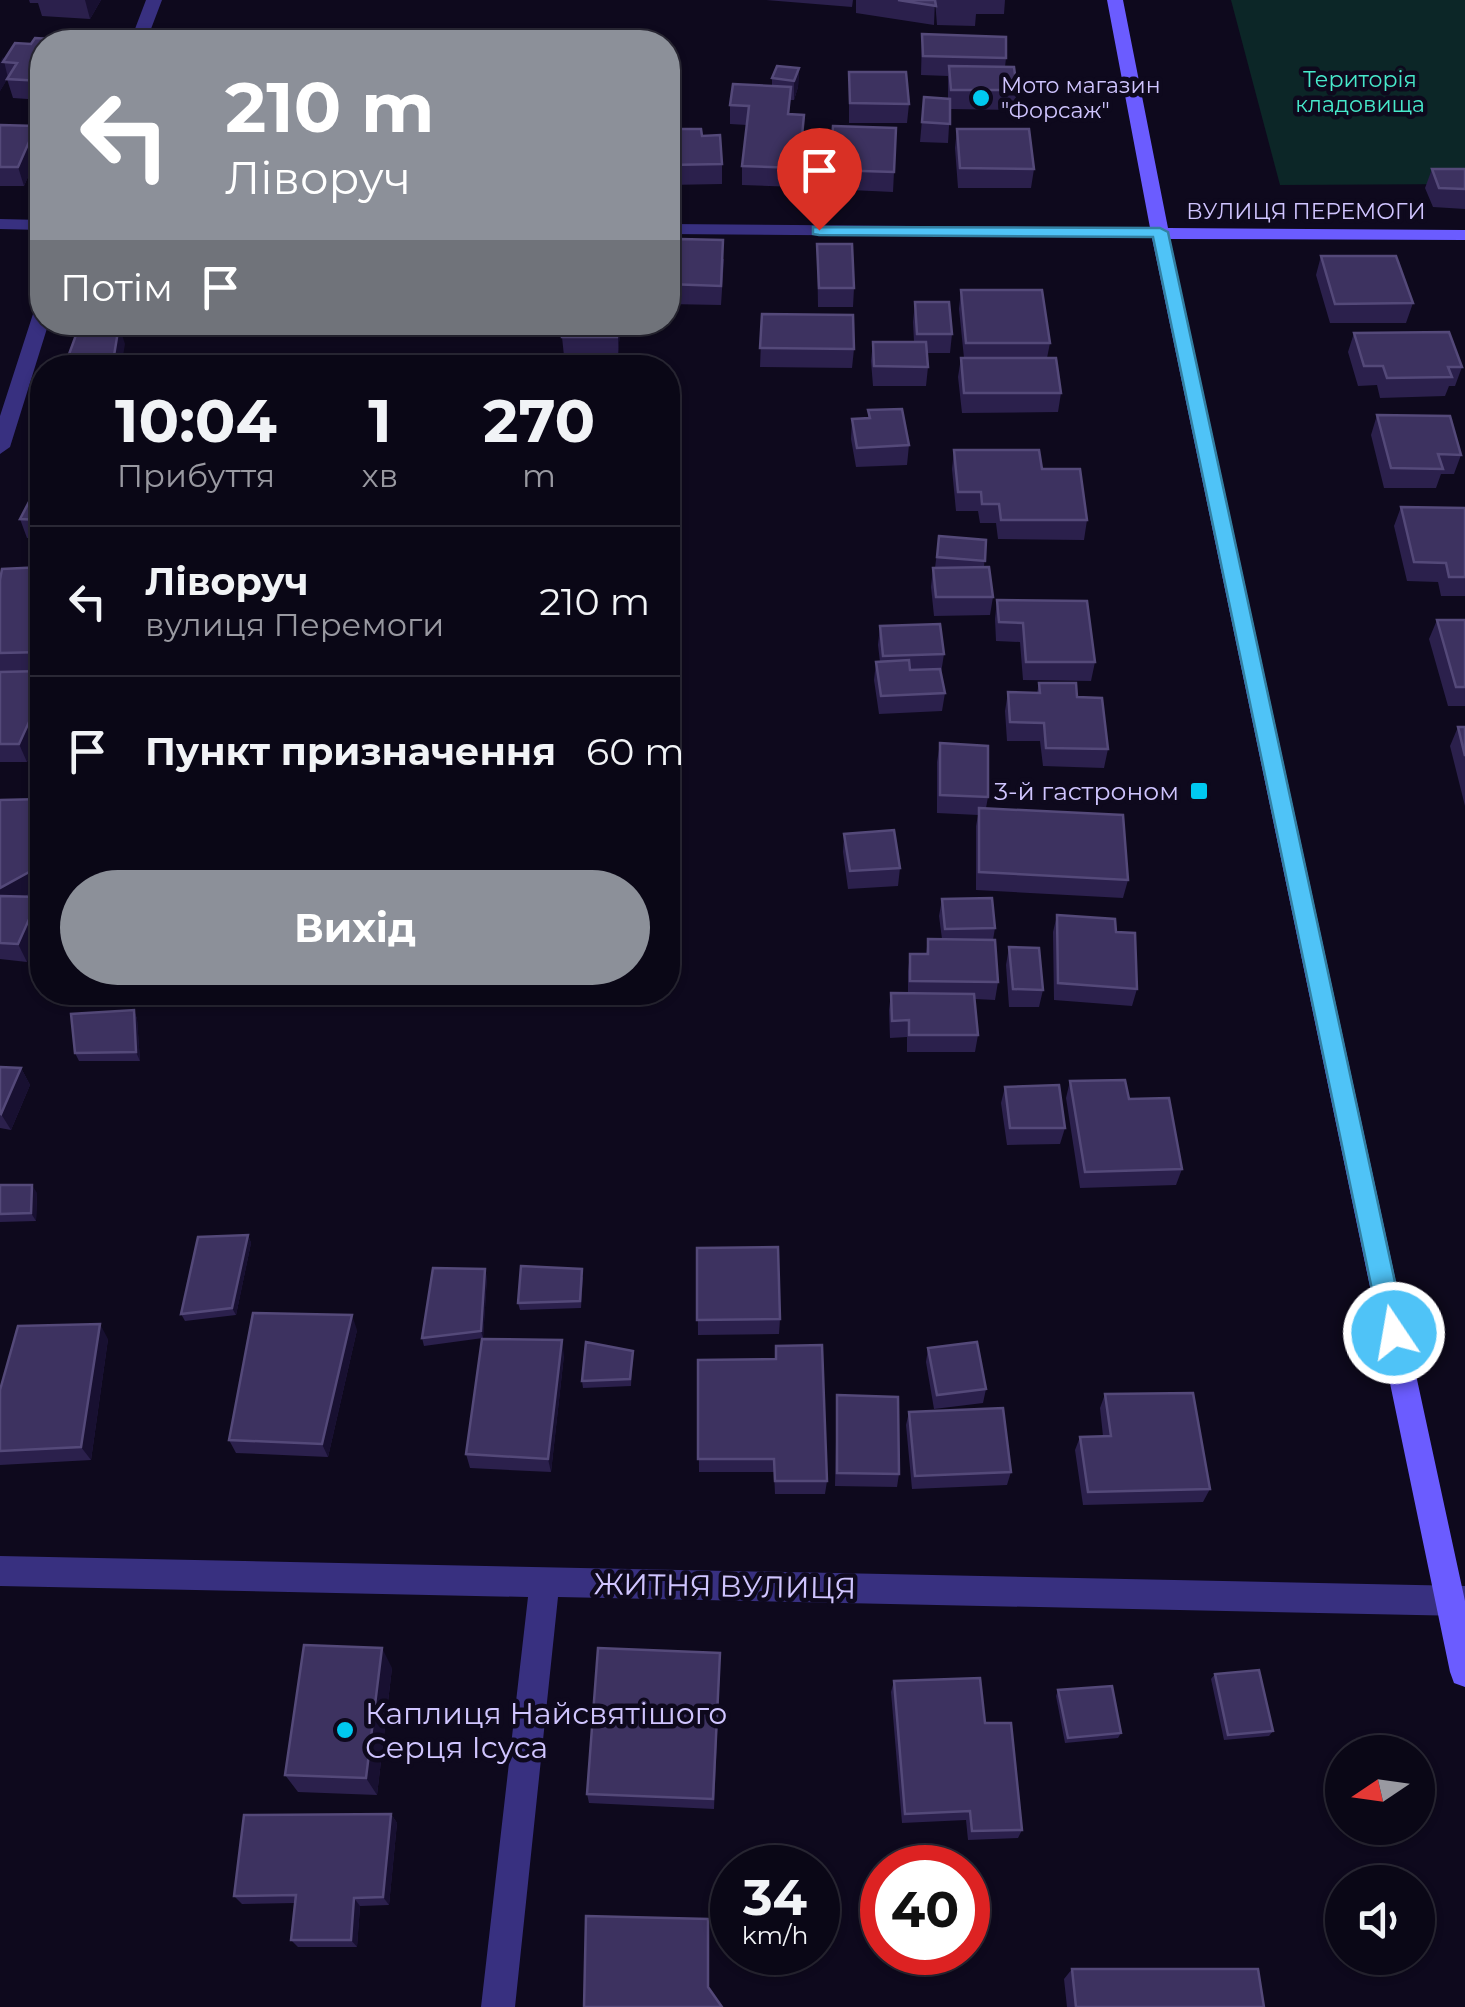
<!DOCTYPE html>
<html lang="uk">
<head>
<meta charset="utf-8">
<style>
  :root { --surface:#0a0716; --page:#181523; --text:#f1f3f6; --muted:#9999a1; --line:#2a2835; --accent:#8c9099 }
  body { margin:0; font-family:Montserrat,sans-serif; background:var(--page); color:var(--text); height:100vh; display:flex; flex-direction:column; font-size:38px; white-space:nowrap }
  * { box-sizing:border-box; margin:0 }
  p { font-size:32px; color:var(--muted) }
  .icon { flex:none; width:55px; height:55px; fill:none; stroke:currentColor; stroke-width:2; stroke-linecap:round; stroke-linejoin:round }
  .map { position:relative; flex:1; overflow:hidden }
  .side { position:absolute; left:30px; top:355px; width:650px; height:650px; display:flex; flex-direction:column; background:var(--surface); border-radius:40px; box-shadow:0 2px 8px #0004,0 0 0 2px var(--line) }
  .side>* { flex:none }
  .guide { position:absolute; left:30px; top:30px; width:650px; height:305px; border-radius:40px; box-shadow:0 2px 8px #0004,0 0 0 2px var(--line); background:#8c9099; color:#fff; overflow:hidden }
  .needle { width:65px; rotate:257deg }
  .buttons { position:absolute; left:1325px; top:1735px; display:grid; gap:20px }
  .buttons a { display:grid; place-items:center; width:110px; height:110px; border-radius:50%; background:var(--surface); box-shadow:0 2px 8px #0004,0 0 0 2px var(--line); font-size:50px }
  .speed { position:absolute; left:710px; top:1845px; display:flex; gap:20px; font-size:50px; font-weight:700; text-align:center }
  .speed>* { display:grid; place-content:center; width:130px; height:130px; border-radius:50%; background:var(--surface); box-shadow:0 2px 8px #0004,0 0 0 2px var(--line); line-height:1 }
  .speed small { font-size:25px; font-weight:400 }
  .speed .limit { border:15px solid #d22; background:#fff; color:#111 }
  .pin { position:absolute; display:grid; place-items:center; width:85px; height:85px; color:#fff; margin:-102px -42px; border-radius:50% 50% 50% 0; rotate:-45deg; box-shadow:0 0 10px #0007 }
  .pin .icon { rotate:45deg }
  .me { position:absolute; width:110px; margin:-55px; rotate:348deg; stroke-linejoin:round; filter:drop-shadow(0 0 8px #0008) }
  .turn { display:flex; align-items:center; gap:35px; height:210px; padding:0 30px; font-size:45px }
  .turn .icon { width:130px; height:130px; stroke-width:2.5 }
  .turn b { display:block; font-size:70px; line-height:85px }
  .then { display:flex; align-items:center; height:95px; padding:0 30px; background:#0003; gap:20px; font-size:38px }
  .eta { display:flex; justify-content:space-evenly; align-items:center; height:170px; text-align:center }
  .eta b { font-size:60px; font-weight:700; line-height:70px }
  .cta { display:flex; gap:20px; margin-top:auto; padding:20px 30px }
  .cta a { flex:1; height:115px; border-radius:60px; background:var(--accent); color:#fff; font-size:40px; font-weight:700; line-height:115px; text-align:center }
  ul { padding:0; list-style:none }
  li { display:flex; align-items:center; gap:30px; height:150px; padding:0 30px; border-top:2px solid var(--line) }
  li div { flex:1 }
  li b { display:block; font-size:38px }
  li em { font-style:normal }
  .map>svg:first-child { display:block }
  .green { fill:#0c2627 }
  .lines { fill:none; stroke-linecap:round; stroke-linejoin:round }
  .street { fill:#383080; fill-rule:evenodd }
  .secondary { fill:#6b5cff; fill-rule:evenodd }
  .wall { fill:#2b204c }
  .shaded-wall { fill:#181031 }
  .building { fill:#3d3260; stroke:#544979; stroke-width:2.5 }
  .route { fill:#4fc3f7; stroke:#337fa1; stroke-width:2.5 }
  .poi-dot { fill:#00c9f0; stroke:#0e091d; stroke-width:4 }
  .labels { text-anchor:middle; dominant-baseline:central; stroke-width:9; stroke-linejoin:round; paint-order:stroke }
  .far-park-label { font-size:22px; fill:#47e9cb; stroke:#0e091d }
  .far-poi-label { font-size:22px; fill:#d0c5ff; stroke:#0e091d; text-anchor:start }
  .far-street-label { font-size:22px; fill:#d0c5ff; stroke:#0e091d }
  .poi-label { font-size:25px; fill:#d0c5ff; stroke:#0e091d; text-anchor:end }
  .near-street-label { font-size:30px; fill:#d0c5ff; stroke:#0e091d }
  .near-poi-label { font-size:30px; fill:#d0c5ff; stroke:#0e091d; text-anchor:start }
</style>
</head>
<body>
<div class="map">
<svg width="1465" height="2007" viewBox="0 0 1465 2007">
  <rect width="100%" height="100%" fill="#0e091d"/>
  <!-- green -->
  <path class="green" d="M1231,0h234v184l-185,1z"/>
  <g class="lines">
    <!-- street -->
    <path class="street" d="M146,0h16l-16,42h-16z
      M0,219l42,1v10l-42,-1z
      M668,224l492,4 9,5 -9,5 -492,-4z
      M42,308v14h7l-39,125 -10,7v-38l33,-102z
      M0,1556l1465,30v30l-907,-19 -43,410h-34l47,-410 -528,-11z"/>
    <!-- secondary -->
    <path class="secondary" d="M1107,0h16l45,228 297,2v10l-295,-1 295,1362v86l-11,-4 -4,-11 -299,-1439z"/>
  </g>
  <!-- wall -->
  <path class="wall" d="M29,0h72l-11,19 -48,-3 -4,-13h-8z
    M766,0h87l-1,7z
    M856,0h79l-1,25 -78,-12z
    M935,0h70l-1,14h-28l-1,12 -38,-1z
    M922,34l84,24 -1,9 12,23 -3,20 -64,-1 -2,34 -28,-1 4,-45 24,2v-23l-27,-1z
    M42,42v58l-29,-2 -6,-19 -7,12 3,-34 1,4 27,-17z
    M799,68l-1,19 -4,13h-4l-1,14 14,20 -5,53 -56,-2v-19l5,-41 -17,-1v-19l42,-19v-8z
    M849,72l60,32 -2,19h-58z
    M0,125l42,20 -18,41h-24z
    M668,129l34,7 20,28v20l-54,1z
    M957,129l77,40 -3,19h-73l-3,-40z
    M1432,169h33v40l-32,-2 -8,-19z
    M830,170l64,2 -1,20 -64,-3z
    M817,244l37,44 -1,19h-35z
    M1321,256l92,47 -7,20h-76l-14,-48z
    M724,259l-3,46 -53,-1v-41z
    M961,290l89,53 -3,15 14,35 -3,19 -96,1 -4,-36 3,-19h3l-5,-49z
    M915,302l37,32 -2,19h-23l1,14 -2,19h-53l-2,-25 2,-19h41l-1,-20z
    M762,314l92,35 -2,19 -92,-1z
    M160,322h86l-3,12h-80z
    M620,330l-2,26h-54l-2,-19z
    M1354,333l108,34 -7,19h-6l-4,10 -65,2 -3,-13 -19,1 -10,-34z
    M868,410l41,35 -2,20 -51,2 -5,-28 1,-20 16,-1z
    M1377,415l84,40 -7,19h-13l-5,14h-52l-13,-53z
    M954,450l88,19 45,51 -3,20 -86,-1 -2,-16h-16l-2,-12h-22l-4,-42z
    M42,477v62l-15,-1 -7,-19z
    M1401,507l64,1v88h-24l-3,-14 -31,-1 -13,-55z
    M939,536l47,4 -2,27 9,30 -3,18 -56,1 -3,-29 2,-19h2z
    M42,567v163l-15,32h-27v-182z
    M997,600l98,62 -4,19 -68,-1 -3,-38 -24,-1 -1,-22z
    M1437,620h28v86h-17l-19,-67z
    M880,626l64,28 -3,19 4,20 -3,18 -63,3 -5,-34 2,-18h4l-2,-17z
    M1039,683l38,14 31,52 -4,19 -61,-2 -3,-25h-33l-2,-30 3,-19 29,1z
    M1458,727h7v79l-15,-60z
    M940,743l48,54 -2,11 142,72 -5,18 -147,-8v-64l2,-11 -41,-2v-51z
    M42,799v87l-17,11 2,65 -27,-3v-159z
    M844,834l56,34 -2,18 -50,3 -5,-37z
    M942,899l53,29 -2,12 5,42 -3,18 -20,-1 3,36 -3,17h-68v-15l-17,1 -1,-28 2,-17h17v-22l2,-17h16l2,-15h14l-3,-23z
    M1057,915l59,17 21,57 -5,17 -78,-6 -1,-68z
    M1009,947l34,43 -4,17h-30l-3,-42z
    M134,1010l3,9 3,42h-61l-4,-8z
    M0,1067l21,1 9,17 -19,45 -11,-2z
    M1070,1081l59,18 53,70 -6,16 -96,3 -14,-90z
    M1005,1087l60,41 -5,16 -53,1 -6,-42z
    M0,1185l37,8 -1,28 -36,1z
    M248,1235l3,8 -15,72 -51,6 -4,-7z
    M697,1248l83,71 -1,15 -81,1z
    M487,1277l-4,61 -59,8 -2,-8z
    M583,1277l-2,31 -61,2 -2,-7z
    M357,1330l-29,127 -92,-4 -7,-13z
    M108,1339l-17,121 -91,5v-75z
    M776,1346l51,135 -2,13h-50l-1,-22h-75l-1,-112 77,-1z
    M928,1348l58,41 -3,14 -49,6 -8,-47z
    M633,1351l-2,35 -48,2 -1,-7z
    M564,1355l-13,117 -81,-4 -4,-14z
    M1105,1394l105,95 -7,13 -120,3 -8,-55 5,-13 23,-1 -3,-28z
    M837,1395l62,79 -2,13 -62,-1z
    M909,1412l102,60 -4,13 -95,4 -6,-64z
    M720,1664l-6,145 -125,-6 -2,-9z
    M392,1668l-15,127 -79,-3 -13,-17z
    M1215,1674l58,57 -4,5 -45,4 -13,-61z
    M894,1681l128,149 -4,8 -50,2 -2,-20 -64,3 -11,-131z
    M1058,1690l63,43 -3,5 -53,5 -9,-47z
    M391,1814l6,9 -8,82 -29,1 -3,41h-59l-7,-7 4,-37 -53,1 -8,-8z
    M1072,1969l192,38h-197l-3,-28z"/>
  <!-- shaded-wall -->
  <path class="shaded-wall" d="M85,0h16l-11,19z
    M3,57l5,21 -8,13v-29z
    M799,68l-1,19 -4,13v-19z
    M804,115l-1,19 -5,53 1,-19z
    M36,126l6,19 -18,41 -6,-19z
    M240,322h6l-3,12z
    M618,322h2v8l-2,26z
    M119,325l6,19 -4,24h-9z
    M34,711l8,19 -15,32 -8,-18z
    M42,851v35l-42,25v-23z
    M39,897l3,7v22l-15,36 -9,-18z
    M134,1010l3,9 3,42 -4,-9z
    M21,1068l9,17 -19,45 -10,-16z
    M32,1185l5,8 -1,28 -5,-8z
    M248,1235l3,8 -15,72 -4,-7z
    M485,1269l2,8 -4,61 -2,-7z
    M352,1315l5,15 -29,127 -6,-13z
    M100,1324l8,15 -17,121 -10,-13z
    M562,1340l2,15 -13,117 -3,-13z
    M382,1648l10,20 -15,127 -11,-17z
    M391,1814l6,9 -8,82 -6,-8z
    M354,1898l6,8 -3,41 -6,-7z"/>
  <!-- building -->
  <path class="building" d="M898,0h37l1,6z
    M185,31l58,1 -3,10h-58z
    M922,34l84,3v21l-83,-2z
    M35,38l49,3 -1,1h-41v39l-35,-2 10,-16 -14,-1 12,-19 16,1z
    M777,66l22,2 -5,13 -22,-3z
    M949,66l65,1 3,23h-66z
    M849,72h57l3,32 -59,-1z
    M733,84l58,3 -3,27 16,1 -5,53 -57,-2 7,-60 -19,-1z
    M924,97l26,2v25l-28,-2z
    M0,125l36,1 -18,41h-18z
    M833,126l63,2 -2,44 -64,-2z
    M668,129h33l1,7 18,-1 2,29 -54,1z
    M957,129h72l5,40 -74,-1z
    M1432,169h33v20l-26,-1z
    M680,239l43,1 -2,46 -53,-2v-21h11z
    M817,244h35l2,44h-35z
    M1321,256h75l17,47 -78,1z
    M961,290h81l8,53h-84z
    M915,302h34l3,32h-35z
    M762,314l91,1 1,34 -94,-1z
    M563,322h55l-1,15h-55z
    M80,324l39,1 -7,43h-48z
    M1449,332l13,35h-14l4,10 -65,1 -4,-12h-19l-10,-33z
    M873,342h53l2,25 -54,-1z
    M961,358h95l5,35h-97z
    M902,409l7,36 -52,3 -5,-29 18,-1 -2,-8z
    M1377,415l73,1 11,39 -23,-1 5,15 -52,-1z
    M954,450h85l3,19h38l7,51h-86l-2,-16h-17l-1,-12h-23z
    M42,477v43l-22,-1z
    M1401,507l64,1v69h-16l-3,-14 -32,-1z
    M939,536l47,4 -1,21 -48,-4z
    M42,567v85l-42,1v-73l2,-11z
    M989,567l4,30h-57l-3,-29z
    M997,600l90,1 8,61h-69l-3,-39 -24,-1z
    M1437,620h28v67h-9z
    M940,624l4,30 -61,2 -3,-30z
    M909,660l1,10 30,-1 5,24 -64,3 -5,-34z
    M42,671v41l-8,-1 -15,33h-19v-72z
    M1039,683h37l1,14 25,1 6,51 -62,-1 -2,-25 -34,-1 -2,-30 32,1z
    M1458,727h7v29z
    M940,743l48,3v51l-48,-2z
    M42,799v52l-2,15 -40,22v-88z
    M979,808l144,7 5,65 -149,-8z
    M894,830l6,38 -50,3 -6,-37z
    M0,896l39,1 -21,47 -18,-1z
    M992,898l3,30 -50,1 -3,-30z
    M1057,915l58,4 1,13 19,1 2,56 -79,-6z
    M928,939l67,1 3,42 -88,-1v-27h18z
    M1009,947l30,1 4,42 -30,-1z
    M891,993l83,1 4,41h-69v-15l-17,1z
    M134,1010l2,42 -61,1 -4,-39z
    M0,1067l21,1 -20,46 -1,-1z
    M1125,1080l4,19 40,-1 13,71 -97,3 -15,-91z
    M1059,1085l6,43h-55l-5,-41z
    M0,1185h32l-1,28 -31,1z
    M248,1235l-16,73 -51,6 17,-77z
    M778,1247l2,72 -83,1v-72z
    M521,1266l61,3 -2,32 -62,2z
    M433,1268l52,1 -4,62 -59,7z
    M253,1313l99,2 -30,129 -93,-4z
    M100,1324l-19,123 -81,4v-61l18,-64z
    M482,1339l80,1 -14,119 -82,-5z
    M586,1342l47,9 -3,28 -48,2z
    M977,1342l9,47 -49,6 -9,-47z
    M822,1345l5,136h-52l-1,-22h-76v-99l78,-1v-13z
    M1193,1393l17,96 -122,3 -8,-55 31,-1 -6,-42z
    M837,1395l61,2 1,77 -62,-1z
    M1003,1408l8,64 -96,4 -6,-64z
    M304,1645l78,3 -16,130 -81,-3z
    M598,1648l122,5 -7,146 -126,-5z
    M1259,1670l14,61 -45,4 -13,-61z
    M980,1678l5,45h26l11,107 -50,1 -2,-20 -65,3 -11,-133z
    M1112,1686l9,47 -53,5 -10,-48z
    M391,1814l-8,83 -29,1 -3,42h-60l5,-45 -62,1 10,-81z
    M586,1916l122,3v68l14,20h-138z
    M1072,1969h186l6,38h-188z"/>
  <!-- route -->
  <path class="route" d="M813,227l347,1 8,4 238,1101 -3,8 -9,3 -9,-3 -4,-8 -228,-1096 -334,-2 -6,-1z"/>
  <!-- markers -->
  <g class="poi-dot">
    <circle cx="981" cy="98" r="10"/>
    <rect x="1189" y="781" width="20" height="20" rx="5"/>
    <circle cx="345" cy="1730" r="10"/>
  </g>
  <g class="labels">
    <!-- far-park labels -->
    <g class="far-park-label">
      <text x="1360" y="79">Територія<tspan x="1360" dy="25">кладовища</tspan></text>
    </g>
    <!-- far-poi labels -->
    <g class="far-poi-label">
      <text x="1001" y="85">Мото магазин<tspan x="1001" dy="25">"Форсаж"</tspan></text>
    </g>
    <!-- far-street labels -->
    <g class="far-street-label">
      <text x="1306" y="211">ВУЛИЦЯ ПЕРЕМОГИ</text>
    </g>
    <!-- poi labels -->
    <g class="poi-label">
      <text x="1179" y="791">3-й гастроном</text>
    </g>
    <!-- near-street labels -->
    <g class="near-street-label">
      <text transform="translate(725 1586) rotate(1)">ЖИТНЯ ВУЛИЦЯ</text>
    </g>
    <!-- near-poi labels -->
    <g class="near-poi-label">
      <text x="365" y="1713">Каплиця Найсвятішого<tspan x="365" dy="34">Серця Ісуса</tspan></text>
    </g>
  </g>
</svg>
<div class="buttons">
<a><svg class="needle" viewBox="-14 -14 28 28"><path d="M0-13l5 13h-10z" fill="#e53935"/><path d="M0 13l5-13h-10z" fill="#9999a1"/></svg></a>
<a><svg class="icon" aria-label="sound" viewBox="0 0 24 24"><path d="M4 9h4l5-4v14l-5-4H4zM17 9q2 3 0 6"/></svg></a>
</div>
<div class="speed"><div>34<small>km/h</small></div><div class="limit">40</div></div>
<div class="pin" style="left:819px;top:230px;background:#d93025"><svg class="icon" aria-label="arrive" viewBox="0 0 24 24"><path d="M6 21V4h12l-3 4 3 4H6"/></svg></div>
<svg class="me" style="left:1394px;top:1333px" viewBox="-20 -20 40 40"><circle r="17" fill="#4fc3f7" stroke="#fff" stroke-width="3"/><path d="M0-11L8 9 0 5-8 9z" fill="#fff"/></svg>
<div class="guide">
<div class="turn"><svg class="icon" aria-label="left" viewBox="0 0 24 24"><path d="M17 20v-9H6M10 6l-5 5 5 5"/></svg><div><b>210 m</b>Ліворуч</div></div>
<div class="then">Потім<svg class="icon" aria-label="arrive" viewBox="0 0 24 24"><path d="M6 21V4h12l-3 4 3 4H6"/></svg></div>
</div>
<section class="side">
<div class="eta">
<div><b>10:04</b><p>Прибуття</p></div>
<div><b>1</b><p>хв</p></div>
<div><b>270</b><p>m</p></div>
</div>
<ul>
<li><svg class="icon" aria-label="left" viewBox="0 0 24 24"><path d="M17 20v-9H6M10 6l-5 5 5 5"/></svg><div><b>Ліворуч</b><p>вулиця Перемоги</p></div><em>210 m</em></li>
<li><svg class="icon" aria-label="arrive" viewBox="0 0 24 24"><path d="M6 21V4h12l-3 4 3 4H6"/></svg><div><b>Пункт призначення</b></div><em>60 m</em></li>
</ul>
<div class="cta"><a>Вихід</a></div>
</section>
</div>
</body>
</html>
